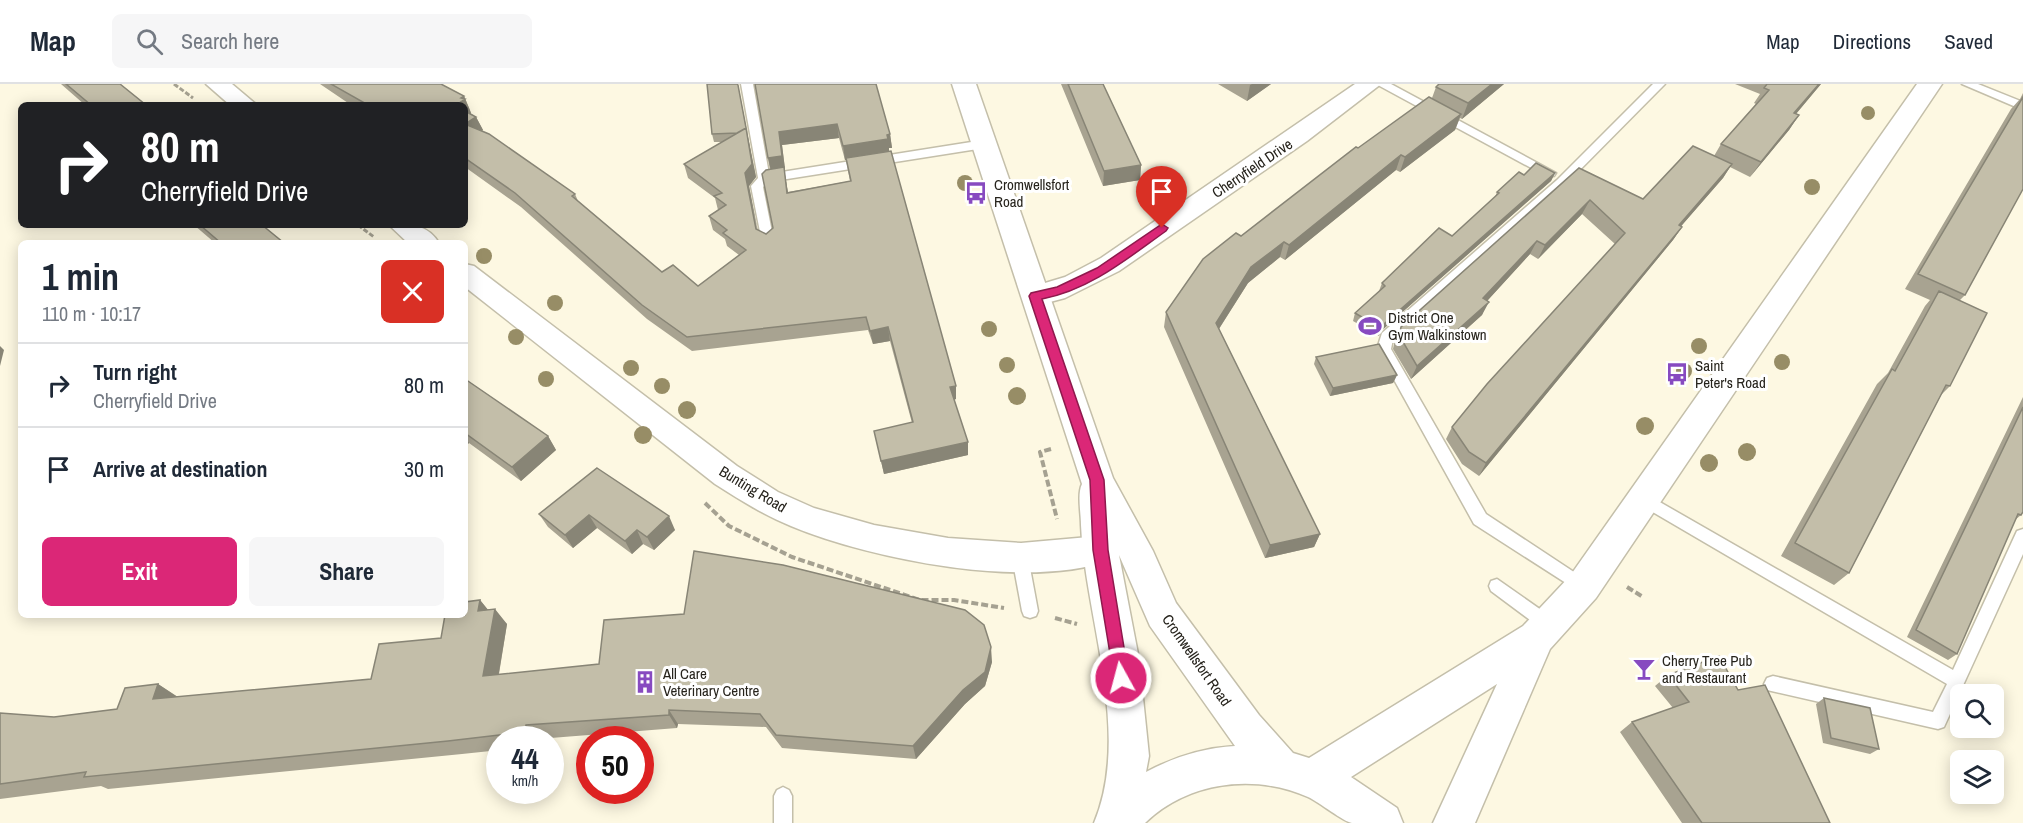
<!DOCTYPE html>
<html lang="en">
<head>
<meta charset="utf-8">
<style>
  :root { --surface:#fff; --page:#f6f6f7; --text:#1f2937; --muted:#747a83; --line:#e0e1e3; --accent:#db2777 }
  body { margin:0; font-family:"Archivo Narrow",sans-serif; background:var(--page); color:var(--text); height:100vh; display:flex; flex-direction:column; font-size:22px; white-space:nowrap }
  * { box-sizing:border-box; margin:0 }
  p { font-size:20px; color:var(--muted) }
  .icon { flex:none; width:33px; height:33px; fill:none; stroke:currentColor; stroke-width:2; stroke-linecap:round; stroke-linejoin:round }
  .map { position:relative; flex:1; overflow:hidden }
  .sheet { position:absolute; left:18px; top:156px; width:450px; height:378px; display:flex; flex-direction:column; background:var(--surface); border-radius:9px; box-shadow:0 3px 15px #0003 }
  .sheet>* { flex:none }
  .top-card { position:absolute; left:18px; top:18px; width:450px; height:126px; border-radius:9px; box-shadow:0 3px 15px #0003; background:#202124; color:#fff; overflow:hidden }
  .buttons { position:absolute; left:1950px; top:600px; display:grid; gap:12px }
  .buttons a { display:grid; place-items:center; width:54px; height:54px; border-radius:9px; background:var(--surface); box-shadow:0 3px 15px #0003; font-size:30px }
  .speed { position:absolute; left:486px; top:642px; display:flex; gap:12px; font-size:30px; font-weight:700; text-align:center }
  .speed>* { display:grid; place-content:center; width:78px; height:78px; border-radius:50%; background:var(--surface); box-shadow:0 3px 15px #0003; line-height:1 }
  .speed small { font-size:15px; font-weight:400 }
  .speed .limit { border:9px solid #d22; background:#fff; color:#111 }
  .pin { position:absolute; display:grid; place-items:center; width:51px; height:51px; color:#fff; margin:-62px -26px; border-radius:50% 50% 50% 0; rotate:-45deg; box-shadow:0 0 6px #0007 }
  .pin .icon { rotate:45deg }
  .me { position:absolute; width:66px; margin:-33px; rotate:353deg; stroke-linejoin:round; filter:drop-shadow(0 0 4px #0008) }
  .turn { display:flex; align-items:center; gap:21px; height:126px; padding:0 24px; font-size:27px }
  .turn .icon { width:78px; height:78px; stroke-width:2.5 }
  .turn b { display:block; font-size:42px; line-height:51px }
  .round { display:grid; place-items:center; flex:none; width:63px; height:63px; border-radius:9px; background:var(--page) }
  .overview { display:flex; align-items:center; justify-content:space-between; height:102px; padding:0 24px }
  h1 { font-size:36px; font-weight:800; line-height:45px }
  .cta { display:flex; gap:12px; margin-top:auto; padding:12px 24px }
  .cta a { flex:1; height:69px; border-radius:9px; background:var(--accent); color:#fff; font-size:24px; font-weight:800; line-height:69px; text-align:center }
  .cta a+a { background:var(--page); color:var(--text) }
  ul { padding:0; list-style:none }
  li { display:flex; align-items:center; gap:18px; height:84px; padding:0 24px; border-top:2px solid var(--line) }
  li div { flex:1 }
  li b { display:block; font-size:22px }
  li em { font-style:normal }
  header { display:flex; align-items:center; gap:36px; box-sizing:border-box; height:84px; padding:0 30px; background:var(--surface); border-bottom:2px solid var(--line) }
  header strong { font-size:28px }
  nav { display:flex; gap:33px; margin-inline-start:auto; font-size:21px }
  .search { width:420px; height:54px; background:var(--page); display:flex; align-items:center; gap:15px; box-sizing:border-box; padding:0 21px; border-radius:9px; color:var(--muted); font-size:22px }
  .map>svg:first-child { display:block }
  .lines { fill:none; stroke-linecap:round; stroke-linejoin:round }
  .lane-casing { stroke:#c4bfaa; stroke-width:3 }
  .street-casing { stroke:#c4bfaa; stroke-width:3 }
  .secondary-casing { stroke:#c4bfaa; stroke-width:3 }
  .path-far1 { stroke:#a5a191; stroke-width:3; stroke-dasharray:5 2; stroke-linecap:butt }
  .path { stroke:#a5a191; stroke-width:4; stroke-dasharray:7 3; stroke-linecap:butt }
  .lane { fill:#fff; fill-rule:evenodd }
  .street { fill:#fff; fill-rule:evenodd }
  .secondary { fill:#fff; fill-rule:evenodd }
  .tree { fill:#978d66 }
  .wall { fill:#a8a391; fill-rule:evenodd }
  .shaded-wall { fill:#888576 }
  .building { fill:#c3bea9; stroke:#888576; stroke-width:1.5 }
  .route { fill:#db2777; stroke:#8e194d; stroke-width:1.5 }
  .labels { text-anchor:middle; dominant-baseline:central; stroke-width:6; stroke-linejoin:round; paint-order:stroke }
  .street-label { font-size:15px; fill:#26231c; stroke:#fff }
  .poi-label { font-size:15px; fill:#26231c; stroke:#fff; text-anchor:start }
</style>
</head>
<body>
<header>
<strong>Map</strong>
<div class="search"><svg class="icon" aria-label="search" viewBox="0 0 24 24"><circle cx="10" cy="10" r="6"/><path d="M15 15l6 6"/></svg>Search here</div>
<nav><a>Map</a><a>Directions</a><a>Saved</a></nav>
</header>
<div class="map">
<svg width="2023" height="739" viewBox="0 0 2023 739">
  <rect width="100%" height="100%" fill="#fdf8e2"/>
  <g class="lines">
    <!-- lane casing -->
    <g class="lane-casing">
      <path id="lane" d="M741,0h12l16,90 215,-34 6,4 -6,4 -216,34 -5,5 11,55 -6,4 -6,-4 -11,-56 7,-8z
        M1376,0h15l165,89 -2,3h-8z
        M1653,0h12l-100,101 -172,154 -2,10 95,165 103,68 2,5 -2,5 -6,2 -109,-70 -97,-175 5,-16 175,-153z
        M1962,0h16l45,18v8z
        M1644,409l309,177 64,-139 6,-2v25l-79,173 -6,2 -171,-39 -3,-6 3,-6 6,-2 160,36 14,-28 -308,-180 -3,-5 3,-5z
        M1020,466l6,2 2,5 10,54 -2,5 -6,2 -6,-2 -2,-5 -10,-54 2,-5z
        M1497,495l57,40 2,5 -2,5 -6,3 -6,-3 -51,-38 -2,-5 2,-5z
        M783,703l6,3 3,6v27h-18v-27l3,-6z"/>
    </g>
    <!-- street casing -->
    <g class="street-casing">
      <path id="street" d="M206,0h26l25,21h-27z
        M1355,0h26l-74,57 -188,130 -54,27 -30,8 -10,-3 -3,-7 3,-7 40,-12 36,-19z
        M389,141c21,0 38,-2 50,18h-31z
        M465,180l9,2 263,200 41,26 36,16 60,17 74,13 73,5 79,-7 11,4 5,10 -5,10c-84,30 -238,0 -320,-34 -27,-11 -51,-26 -76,-42l-250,-197z"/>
    </g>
    <!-- secondary casing -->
    <g class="secondary-casing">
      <path id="secondary" d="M952,0h24l137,394 40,73 23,52 83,112 34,38 16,5 214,-132 47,-50 347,-492h25l-346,514 -46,51 -75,174h-42l64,-139 -146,93 46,31 6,15c-17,0 -35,0 -51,0 -8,-1 -33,-21 -44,-26 -55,-24 -120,-15 -163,26h-51c38,-90 -9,-206 -13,-298 0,-12 -4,-31 1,-41zM1119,471l31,71 85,120c-32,2 -61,11 -89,26l3,-16 -10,-97z"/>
    </g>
    <!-- path-far1 -->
    <path class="path-far1" d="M174,0l19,14
      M358,141l16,12"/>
    <!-- path -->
    <path class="path" d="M1051,365l-11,3 17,67
      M705,419l24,23 63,31 128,43h34l50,8
      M1627,503l16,10
      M1055,534l22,6"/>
    <!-- lane -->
    <use href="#lane" class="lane"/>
    <!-- street -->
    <use href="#street" class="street"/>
    <!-- secondary -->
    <use href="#secondary" class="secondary"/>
  </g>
  <!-- trees -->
  <g class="tree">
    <circle cx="1868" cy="29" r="7"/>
    <circle cx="965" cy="99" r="8"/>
    <circle cx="1812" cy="103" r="8"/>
    <circle cx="484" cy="172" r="8"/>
    <circle cx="555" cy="219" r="8"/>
    <circle cx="989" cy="245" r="8"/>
    <circle cx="516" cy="253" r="8"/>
    <circle cx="1699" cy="262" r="8"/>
    <circle cx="1782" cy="278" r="8"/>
    <circle cx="1007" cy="281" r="8"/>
    <circle cx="631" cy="284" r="8"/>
    <circle cx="1684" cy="287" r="8"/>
    <circle cx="546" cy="295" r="8"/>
    <circle cx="662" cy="302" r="8"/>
    <circle cx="1017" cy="312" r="9"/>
    <circle cx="687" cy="326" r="9"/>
    <circle cx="1645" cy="342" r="9"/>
    <circle cx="643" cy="351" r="9"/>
    <circle cx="1747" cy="368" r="9"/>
    <circle cx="1709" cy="379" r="9"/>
  </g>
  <!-- wall -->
  <path class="wall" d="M61,0h59l26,21h-61z
    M320,0h121l23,12 6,14 1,4 5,3 7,13 -1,1 7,3 86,60 3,7 84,71 11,-7 25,21 41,-31 -12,-9 -2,-7 -12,-9 -4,-14 9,-6 -3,-12 -27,-20 -4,-14 38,-22h-8l-2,-8 -5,-50h30l1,1 18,92 -7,9 8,43 9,5 7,-6 -11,-54 4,-4h4l-15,-86h121l14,50 2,14h-3v3h2l65,235v13l-2,1 14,42v13l-84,19 -10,-43 38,-8 -22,-82 -17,3 -5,-14 -176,21 -45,-32 -126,-112 -56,-40v-62h-114zM839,54l6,22h1l4,21 -62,11 -4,-23h1l-3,-24z
    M1061,0h42l38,81 -1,15 -37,6z
    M1218,0h53l-24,17z
    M1504,0l-42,35 -2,-1 -5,12 -55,42 -4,-2 -111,90 -5,-3 -32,26 -29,46 101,205 -6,13 -49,11 -101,-231 2,-15 75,-76 117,-88 74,-50 4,-11z
    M1735,0h86l-25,30 3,1 -10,15 -39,47 -20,-10 -7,11 -42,48 1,1 -9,13 -194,236 -17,-12 -16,-25 6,-12 163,-183 -33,-30 -44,45 -8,-5 -43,47 -5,14 -71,64 -18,-30 2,-9 6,-13 178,-159 64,31 71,-43 7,-12 35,-40 -2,-1 6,-9z
    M2023,9v96l-58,106 -5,5 -10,86 -9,9 -92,178 -15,12 -53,-29 96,-172 11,-11 37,-67 5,-6 -25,-11 106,-180 9,-10z
    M1555,89l-4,8 -170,150 -2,5 -26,-15 2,-8 24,-22 3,-8 70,-47 43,-39 2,-5 27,-17z
    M194,141h68l22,18h-69z
    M1316,273l81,18 -4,8 -63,13 -16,-32z
    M465,295l83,57 8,14 -35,31 -52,-38 -4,3z
    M2023,313v115l-2,3 -6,5 -58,134 -9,6 -41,-23z
    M597,384l78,62 -21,20 -11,-6 -11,10 -35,-26 -24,20 -25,-21 -9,-13z
    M480,516l8,10 19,14 -8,50 493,-12 -7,24 -20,18 -49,55 -134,-11 -16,-21 -88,-3 -1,4 -139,11v1h-38v10l-38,4 -354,35 -7,-3 -101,13v-86l54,4 63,-8 41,-25 20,13 193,-18 70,-41z
    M1668,591l70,15 92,133h-148l-62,-91 12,-10 41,-14 -18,-22z
    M1824,614l55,51 -9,5 -47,-11 -7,-39z"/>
  <!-- shaded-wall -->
  <path class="shaded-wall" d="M1252,0h19l-24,17 3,-16z
    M1492,0h12l-42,35 6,-16z
    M1819,0h2l-37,44 10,-15z
    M464,12l7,17 -6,4v-12h-9l5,-7z
    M1461,30l-6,16 -55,42 5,-15z
    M1799,31l-10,15 -39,47 11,-15z
    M476,33l7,13 -11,7 -7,-13z
    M837,40l2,14 -57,7 3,24h-1l6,37 -19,-35 -3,-13 11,-26z
    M746,44l10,49 -7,9 11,56 -15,-69z
    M890,50l2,14h-3v5l-44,7 -2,-14z
    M1401,71l-5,15 -111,90 4,-15z
    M1732,80l-9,14 -53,61 9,-14z
    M1141,81l-1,15 -37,6 1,-15z
    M1555,89l-4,8 -170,150 3,-7z
    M1590,116l-8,14 -44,45 7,-14z
    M1682,143l-9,13 -194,236 7,-13z
    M1537,157l-7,13 -53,58 6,-14z
    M1284,158l-4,15 -32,26 -35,55 3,-15 35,-56z
    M1489,218l-7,13 -71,64 6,-13z
    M888,243l2,14 -17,3 -3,-13z
    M0,262l4,4 -4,16z
    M1397,291l-4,8 -63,13 3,-8z
    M956,302v13l-5,1 -1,-13z
    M548,352l8,14 -35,31 -9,-14z
    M465,354l4,5 -4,3z
    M968,358v13l-84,19 -3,-13z
    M589,431l8,13 -24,20 -8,-13z
    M669,432l6,14 -21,20 -7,-13z
    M637,446l6,14 -11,10 -7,-13z
    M1320,450l-6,13 -49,11 5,-13z
    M480,516l13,16 -15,-5z
    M495,525l12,15 -11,66 -13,-14z
    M991,563l1,15 -7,24 -20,18 -49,55 -3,-13z
    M158,600l21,14 -26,1z
    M669,626l9,14 -1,4 -8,-13z
    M526,641l12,14v1h-6l-7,-8z"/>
  <!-- building -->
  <path class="building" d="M66,0h54l26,21h-55z
    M331,0h110l23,12 -3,2 4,1 -9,6h-88z
    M707,0h30l1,1 9,48 -1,-5 -9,5 -25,1z
    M755,0h121l14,50 -3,1 1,4 -45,7 -6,-22 -58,8 3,24 -14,2z
    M1068,0h35l38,81 -37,6z
    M1439,0h53l-24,19 -32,-16z
    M1767,0h52l-25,29 5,2 -38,47 -40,-18 48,-54 -5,-2z
    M1429,13l32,17 -56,43 -4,-2 -112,90 -5,-3 -33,25 -35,56 104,211 -50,11 -104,-233 37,-53 33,-26 5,3 115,-89 2,1z
    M2023,13v92l-58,106 -47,-21z
    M465,27l11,6 -11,7 24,10 86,60 -3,2 90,76 11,-7 25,21 48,-36 -23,-17 4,-3 -18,-14 17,-11 -12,-9 8,-3 -38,-29 62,-36 6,36 -7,9 11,56 10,5 7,-6 -11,-54 4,-4 18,-3 3,26 64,-12 -5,-23 45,-7 65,235 -6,1 18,55 -87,19 -7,-30 39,-9 -25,-95 -18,4 -4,-14 -179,20 -45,-32 -127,-112 -50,-35z
    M1693,62l39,18 -53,61 3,2 -196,236 -17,-11 -17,-25 35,-43 138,-151 -35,-33 -45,45 -8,-4 -54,57 6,4 -72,64 -18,-31 4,-1 -3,-2 1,-5 178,-159 64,31z
    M1536,79l19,10 -171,151 -2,5 -27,-16 30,-27 -3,-3 57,-55 13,8 47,-43 -2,-1 22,-20 5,3z
    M200,141h62l22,18h-63z
    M1939,207l48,22 -37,73 -4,-1 -97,188 -54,-30 97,-174 3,2z
    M1379,260l18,31 -64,13 -17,-31z
    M465,295l83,57 -36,31 -47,-34z
    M2023,323v105l-2,3 -3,-1 -61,140 -41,-24z
    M597,384l72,48 -22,21 -10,-7 -12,11 -36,-26 -24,20 -26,-21z
    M694,467l89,14 182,45 19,15 7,22 -6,25 -22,18 -50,56 -137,-11 -16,-21 -91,-4v5l-143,10 -1,7 -77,9 -364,36 2,-5 -86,12v-71l54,4 63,-8 8,-21 33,-4 -5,15 218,-20 8,-35 62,-6 4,-23h20v-13l15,-2 -2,11 17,-2 -12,67 116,-12 5,-44 80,-6z
    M1719,572l19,34 27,-5 65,138h-128l-70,-101 57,-20 -21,-27z
    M1824,614l46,10 9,41 -48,-11z"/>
  <!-- route -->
  <path class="route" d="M1162,140l6,4 -2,3c-38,27 -76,59 -124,68l62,181 4,70 21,128 -2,5 -6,2 -5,-2 -2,-5 -21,-128 -3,-70 -61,-184 2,-3 26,-6 40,-19z"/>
  <!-- icons -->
  <defs>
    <g id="bus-bare" transform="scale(1.8)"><path d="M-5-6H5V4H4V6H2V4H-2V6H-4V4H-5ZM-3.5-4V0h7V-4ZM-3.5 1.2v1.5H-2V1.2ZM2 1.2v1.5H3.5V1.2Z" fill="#874ac0" stroke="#fff" stroke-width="2.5" paint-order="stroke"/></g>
    <g id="stadium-bare" transform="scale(1.8)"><path d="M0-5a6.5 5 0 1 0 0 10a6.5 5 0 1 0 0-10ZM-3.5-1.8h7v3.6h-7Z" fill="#874ac0" stroke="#fff" stroke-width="2.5" paint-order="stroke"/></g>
    <g id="bar-bare" transform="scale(1.8)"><path d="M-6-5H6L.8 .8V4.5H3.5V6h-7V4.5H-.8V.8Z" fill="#874ac0" stroke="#fff" stroke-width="2.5" paint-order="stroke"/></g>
    <g id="building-bare" transform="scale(1.8)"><path d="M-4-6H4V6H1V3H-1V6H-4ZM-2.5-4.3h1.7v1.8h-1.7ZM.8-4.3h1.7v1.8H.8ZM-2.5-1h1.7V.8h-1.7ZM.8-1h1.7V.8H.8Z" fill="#874ac0" stroke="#fff" stroke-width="2.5" paint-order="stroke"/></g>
  </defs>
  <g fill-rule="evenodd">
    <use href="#bus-bare" x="976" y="109"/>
    <use href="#stadium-bare" x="1370" y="242"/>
    <use href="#bus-bare" x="1677" y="290"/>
    <use href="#bar-bare" x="1644" y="585"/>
    <use href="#building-bare" x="645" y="598"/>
  </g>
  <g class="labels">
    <!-- street labels -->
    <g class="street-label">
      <text transform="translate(1252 84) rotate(-34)">Cherryfield Drive</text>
      <text transform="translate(753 405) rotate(31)">Bunting Road</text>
      <text transform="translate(1197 576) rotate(55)">Cromwellsfort Road</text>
    </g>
    <!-- poi labels -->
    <g class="poi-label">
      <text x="994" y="100">Cromwellsfort<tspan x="994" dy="17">Road</tspan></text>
      <text x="1388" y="233">District One<tspan x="1388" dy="17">Gym Walkinstown</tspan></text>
      <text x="1695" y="281">Saint<tspan x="1695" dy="17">Peter's Road</tspan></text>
      <text x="1662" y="576">Cherry Tree Pub<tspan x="1662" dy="17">and Restaurant</tspan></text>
      <text x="663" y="589">All Care<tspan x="663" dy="17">Veterinary Centre</tspan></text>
    </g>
  </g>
</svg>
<div class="buttons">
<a><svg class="icon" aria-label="search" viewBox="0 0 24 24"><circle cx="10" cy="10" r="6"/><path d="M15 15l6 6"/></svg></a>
<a><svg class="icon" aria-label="layers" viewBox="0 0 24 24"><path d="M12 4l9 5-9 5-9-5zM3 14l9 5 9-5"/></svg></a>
</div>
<div class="speed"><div>44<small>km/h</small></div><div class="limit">50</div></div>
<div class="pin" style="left:1162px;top:144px;background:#d93025"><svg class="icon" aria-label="arrive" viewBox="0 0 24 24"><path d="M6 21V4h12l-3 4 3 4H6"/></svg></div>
<svg class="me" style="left:1121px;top:594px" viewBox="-20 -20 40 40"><circle r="17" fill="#db2777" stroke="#fff" stroke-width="3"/><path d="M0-11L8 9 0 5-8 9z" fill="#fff"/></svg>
<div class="top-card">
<div class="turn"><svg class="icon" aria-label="right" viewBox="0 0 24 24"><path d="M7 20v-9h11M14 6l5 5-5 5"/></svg><div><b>80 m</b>Cherryfield Drive</div></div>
</div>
<section class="sheet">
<div class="overview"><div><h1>1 min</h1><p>110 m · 10:17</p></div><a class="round" style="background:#d93025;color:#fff"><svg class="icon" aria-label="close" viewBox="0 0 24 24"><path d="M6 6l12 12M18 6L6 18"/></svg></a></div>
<ul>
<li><svg class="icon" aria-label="right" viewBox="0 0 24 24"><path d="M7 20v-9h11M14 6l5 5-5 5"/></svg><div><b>Turn right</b><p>Cherryfield Drive</p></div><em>80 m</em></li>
<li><svg class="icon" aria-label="arrive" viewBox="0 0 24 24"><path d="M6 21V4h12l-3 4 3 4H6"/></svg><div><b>Arrive at destination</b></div><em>30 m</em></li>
</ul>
<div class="cta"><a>Exit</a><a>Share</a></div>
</section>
</div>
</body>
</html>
